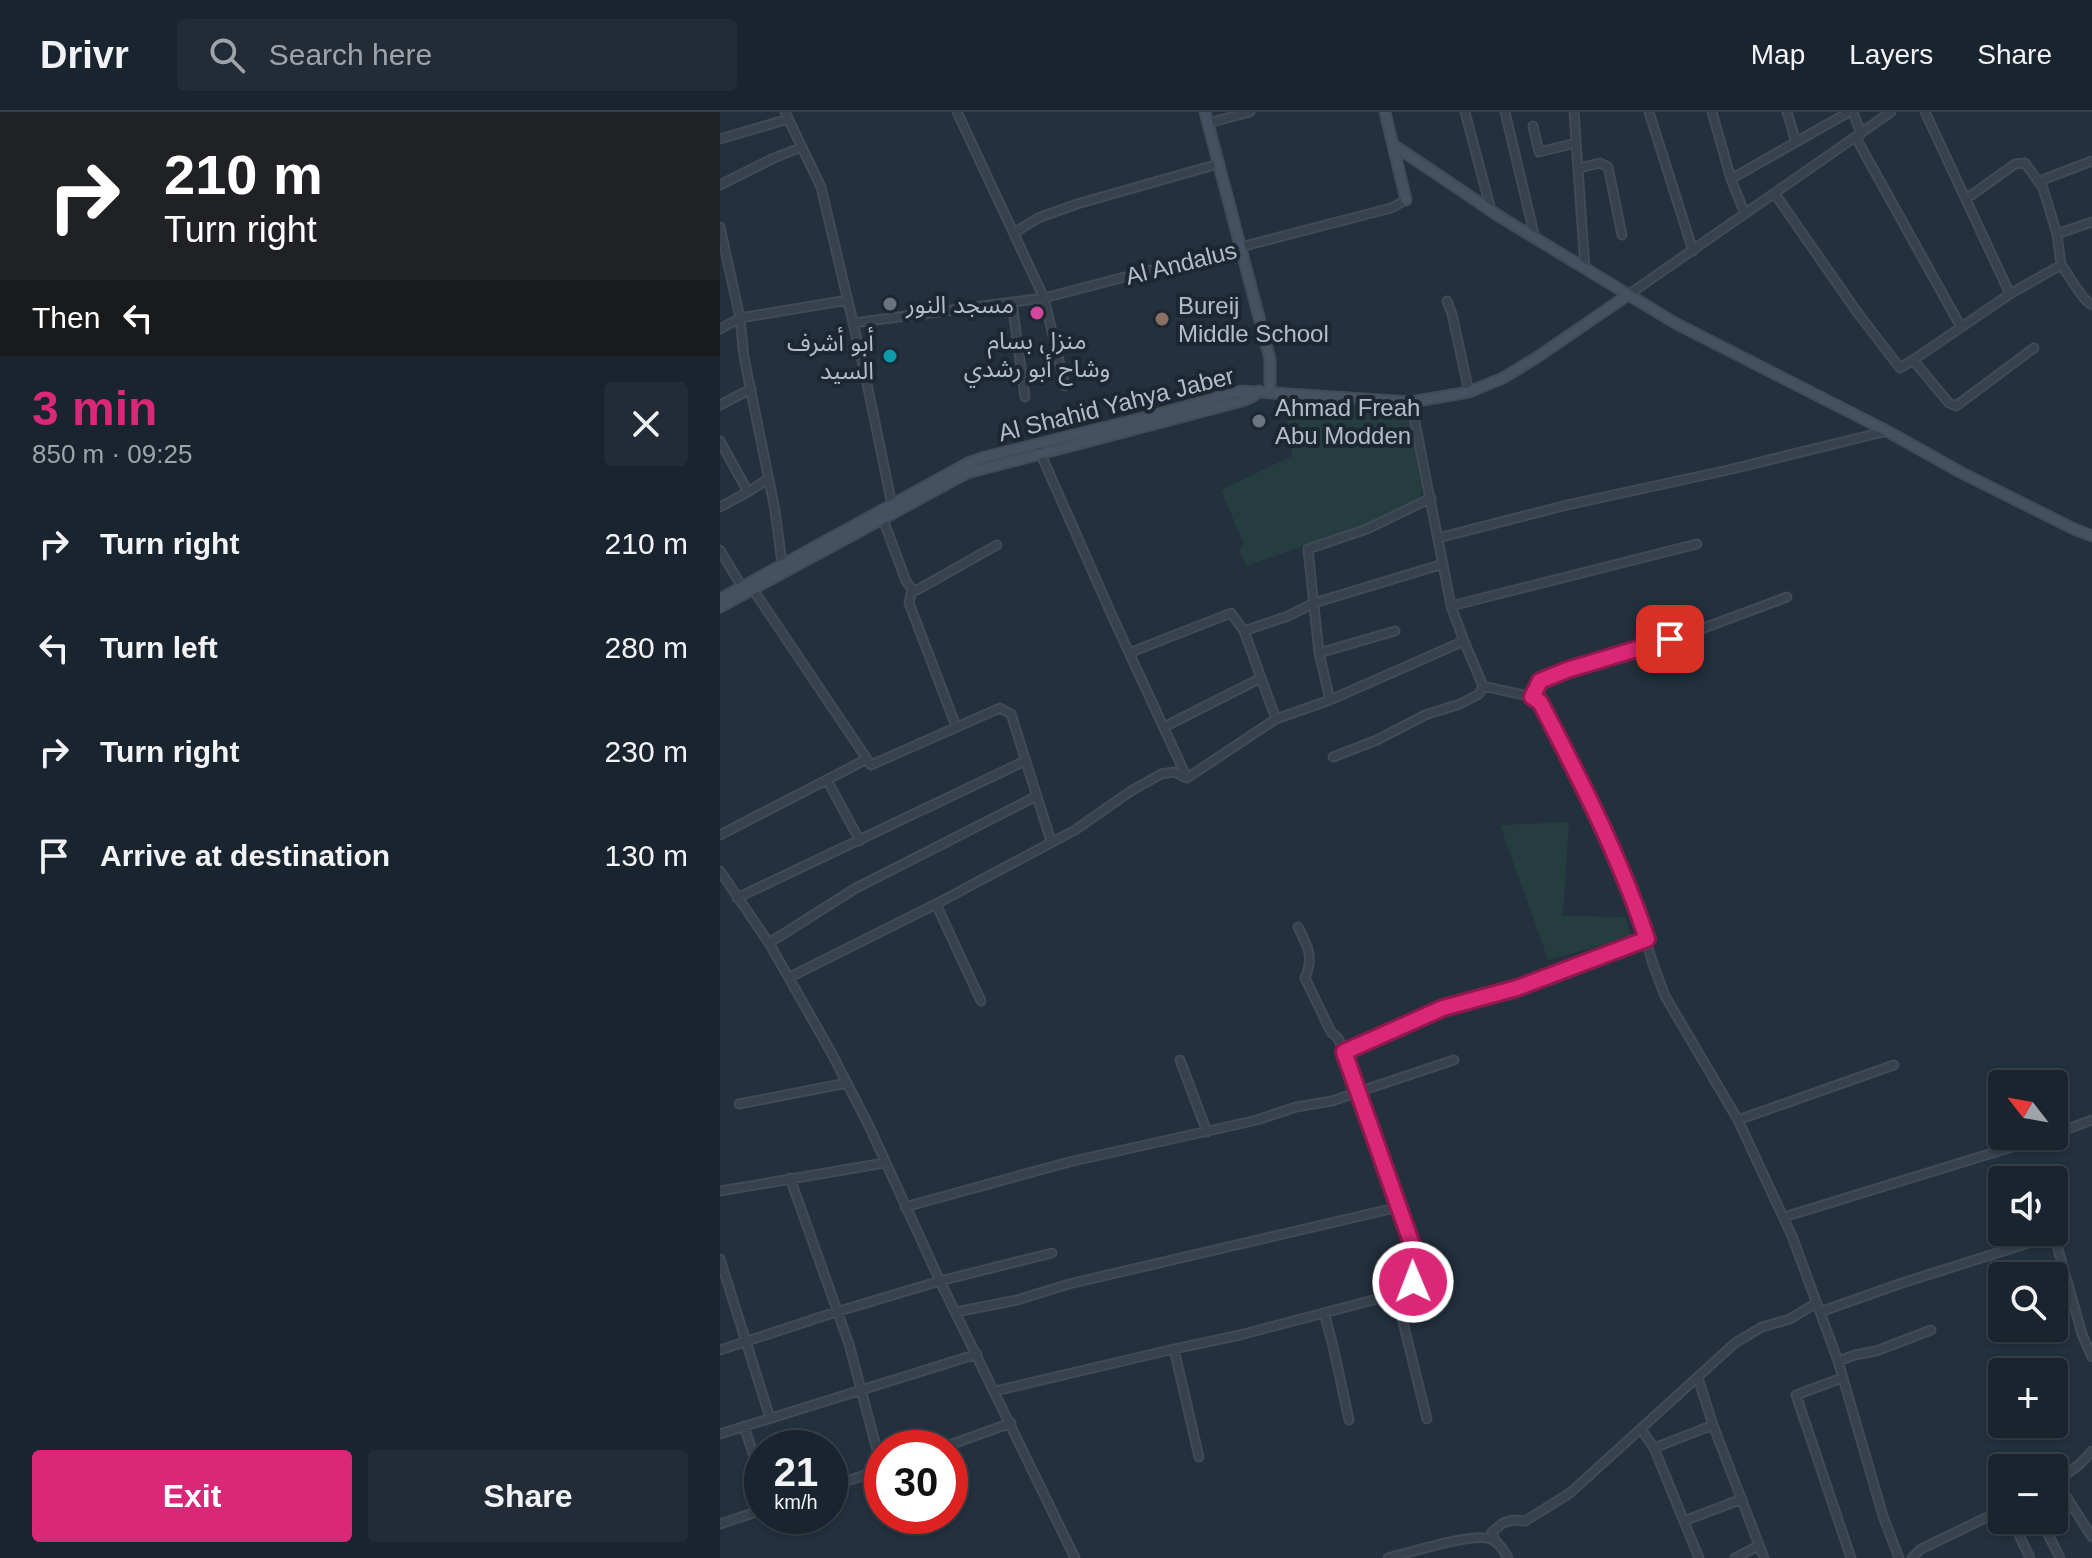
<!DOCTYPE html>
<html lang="en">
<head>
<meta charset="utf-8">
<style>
  :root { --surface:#1a242e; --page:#232c36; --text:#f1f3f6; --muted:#9fa4aa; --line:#38414a; --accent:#db2777 }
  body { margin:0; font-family:Helvetica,"Noto Sans Arabic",sans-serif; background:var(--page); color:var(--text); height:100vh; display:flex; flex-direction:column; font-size:30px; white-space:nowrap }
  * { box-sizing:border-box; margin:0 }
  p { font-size:26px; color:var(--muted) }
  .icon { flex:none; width:44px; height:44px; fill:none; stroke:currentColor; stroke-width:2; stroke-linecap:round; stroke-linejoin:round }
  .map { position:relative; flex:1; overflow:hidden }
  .drawer { display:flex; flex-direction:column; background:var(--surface); width:720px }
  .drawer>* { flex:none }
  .guide { background:#202124; color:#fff; overflow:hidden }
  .needle { width:52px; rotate:301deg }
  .buttons { position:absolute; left:1268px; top:958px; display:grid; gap:16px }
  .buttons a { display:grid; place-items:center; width:80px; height:80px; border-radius:8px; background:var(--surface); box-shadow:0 2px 6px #0004,0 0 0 2px var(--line); font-size:40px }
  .speed { position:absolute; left:24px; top:1318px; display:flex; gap:16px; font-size:40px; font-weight:700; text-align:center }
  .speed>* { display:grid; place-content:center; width:104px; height:104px; border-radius:50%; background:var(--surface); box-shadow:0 2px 6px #0004,0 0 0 2px var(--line); line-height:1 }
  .speed small { font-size:20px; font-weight:400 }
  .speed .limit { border:12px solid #d22; background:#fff; color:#111 }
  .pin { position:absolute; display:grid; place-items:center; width:68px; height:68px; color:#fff; margin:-34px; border-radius:16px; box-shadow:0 4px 12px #0006 }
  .me { position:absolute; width:88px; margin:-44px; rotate:359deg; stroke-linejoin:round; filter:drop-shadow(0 0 6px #0008) }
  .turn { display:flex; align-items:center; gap:28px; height:168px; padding:0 32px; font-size:36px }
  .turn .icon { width:104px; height:104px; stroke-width:2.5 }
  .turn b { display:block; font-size:56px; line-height:68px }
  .then { display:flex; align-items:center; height:76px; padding:0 32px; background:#0003; gap:16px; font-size:30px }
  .round { display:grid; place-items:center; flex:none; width:84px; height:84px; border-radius:8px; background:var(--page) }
  .head { display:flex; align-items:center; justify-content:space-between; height:136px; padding:0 32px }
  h1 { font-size:48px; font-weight:700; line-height:60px; color:var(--accent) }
  .primary-button { display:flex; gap:16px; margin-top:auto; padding:16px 32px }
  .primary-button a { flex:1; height:92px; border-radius:8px; background:var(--accent); color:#fff; font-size:32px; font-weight:700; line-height:92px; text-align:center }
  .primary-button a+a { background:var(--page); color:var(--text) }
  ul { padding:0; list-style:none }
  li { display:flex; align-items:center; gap:24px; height:104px; padding:0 32px }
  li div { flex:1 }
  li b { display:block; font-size:30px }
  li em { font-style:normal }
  header { display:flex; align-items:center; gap:48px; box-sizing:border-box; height:112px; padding:0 40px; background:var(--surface); border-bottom:2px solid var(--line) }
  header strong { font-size:38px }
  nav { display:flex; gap:44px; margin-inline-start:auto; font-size:28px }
  .search { width:560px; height:72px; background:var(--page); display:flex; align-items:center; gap:20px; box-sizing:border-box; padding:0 28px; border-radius:8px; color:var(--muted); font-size:30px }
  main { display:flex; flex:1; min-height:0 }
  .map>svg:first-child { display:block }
  .green { fill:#253d3e }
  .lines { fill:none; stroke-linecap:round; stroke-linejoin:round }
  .street-casing { stroke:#404b56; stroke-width:11 }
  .secondary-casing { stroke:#404b56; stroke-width:13 }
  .street { stroke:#37424d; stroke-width:7 }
  .secondary { stroke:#455160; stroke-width:9 }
  .route-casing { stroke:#8e194d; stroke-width:20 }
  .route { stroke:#db2777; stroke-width:14 }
  .worship-dot { fill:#6b7280; stroke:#1c2732; stroke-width:3 }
  .hotel-dot { fill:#d1479c; stroke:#1c2732; stroke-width:3 }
  .education-dot { fill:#8d6e63; stroke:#1c2732; stroke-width:3 }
  .culture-dot { fill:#0f9aa8; stroke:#1c2732; stroke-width:3 }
  .labels { text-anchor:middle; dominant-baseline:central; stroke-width:8; stroke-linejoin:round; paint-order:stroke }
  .street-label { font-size:24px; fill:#b3bdc8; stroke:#1c2732 }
  .poi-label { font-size:24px; fill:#b3bdc8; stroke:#1c2732; text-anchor:start }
</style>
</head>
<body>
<header>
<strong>Drivr</strong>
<div class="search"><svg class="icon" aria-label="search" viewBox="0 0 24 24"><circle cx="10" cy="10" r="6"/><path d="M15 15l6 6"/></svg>Search here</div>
<nav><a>Map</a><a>Layers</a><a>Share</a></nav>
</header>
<main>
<section class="drawer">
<div class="guide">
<div class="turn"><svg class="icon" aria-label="right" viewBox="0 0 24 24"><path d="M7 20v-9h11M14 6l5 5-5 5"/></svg><div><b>210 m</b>Turn right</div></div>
<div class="then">Then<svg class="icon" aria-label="left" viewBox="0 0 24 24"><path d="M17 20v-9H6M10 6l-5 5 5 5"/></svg></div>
</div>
<div class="head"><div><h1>3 min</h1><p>850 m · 09:25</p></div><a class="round"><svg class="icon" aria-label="close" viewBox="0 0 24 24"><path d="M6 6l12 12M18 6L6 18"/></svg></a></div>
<ul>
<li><svg class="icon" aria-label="right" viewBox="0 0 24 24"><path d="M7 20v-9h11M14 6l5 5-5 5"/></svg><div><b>Turn right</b></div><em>210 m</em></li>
<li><svg class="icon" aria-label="left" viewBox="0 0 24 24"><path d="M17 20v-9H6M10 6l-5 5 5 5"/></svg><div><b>Turn left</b></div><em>280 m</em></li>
<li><svg class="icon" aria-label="right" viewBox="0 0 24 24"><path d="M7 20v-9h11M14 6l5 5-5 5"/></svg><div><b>Turn right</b></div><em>230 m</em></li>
<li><svg class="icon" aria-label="arrive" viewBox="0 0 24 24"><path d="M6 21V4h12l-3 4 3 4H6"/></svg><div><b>Arrive at destination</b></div><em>130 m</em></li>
</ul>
<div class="primary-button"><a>Exit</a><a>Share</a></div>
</section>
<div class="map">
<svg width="1372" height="1446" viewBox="0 0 1372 1446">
  <rect width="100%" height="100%" fill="#23303d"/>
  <!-- green -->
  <path class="green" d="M564,285c38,3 95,-2 125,21l13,69 -1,7 -4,6 -15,9 -31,14 -125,43 -7,-16 5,-5 -23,-55 71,-34z
    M849,710l-6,94 63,1 5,20 -83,23 -48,-135z"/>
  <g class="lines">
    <!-- street casing -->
    <g class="street-casing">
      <path id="street" d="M65,0l36,75 43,182 28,136
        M745,0l26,98
        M785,0l30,126
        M854,0l11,156
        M929,0l44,139
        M992,0l19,67 14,35
        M1067,0l9,30
        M1133,0l8,22
        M1205,0l85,182
        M488,11l42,-11
        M813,14l6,26 37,-9
        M1136,26l105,189
        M0,27l68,-20
        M859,56l21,-5 8,4 14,68
        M1011,67l118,-67
        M0,73l54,-27 28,-11
        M1055,82l82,118 43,56 13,-8 36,43 7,3 78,-58
        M1246,87l49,-35 10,-1 16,22
        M0,115l20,91 4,39 31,153 7,54
        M294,121l24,-15 39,-14 141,-40
        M1337,122l35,-12
        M1341,153l-4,-31 -15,-49v-5l50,-19
        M908,183l263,-183
        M727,189l5,13 17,78
        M292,190l13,95
        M133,211l191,-25 -87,-186
        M0,217l20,-11 108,-18
        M1193,248l97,-66 51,-29c9,11 20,34 31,40
        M345,274l-21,-88 347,-90 15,-8
        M691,290l40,204 13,35 19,45 49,11 8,5 38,73 58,133 17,56 12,32 73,124 54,116 46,125 45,155 16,42
        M0,293l31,-16
        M0,329l28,51
        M319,338l75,170 73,158
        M0,395l28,-15 20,-13
        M161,402l25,67 6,8 5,1 80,-45
        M718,426l129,-33 161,-35 159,-39
        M0,438l22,37
        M32,476l119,177 129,-57 11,6 40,127
        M192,477l-3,14 47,123
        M731,494l246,-62
        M524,519l44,-15 26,-13 129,-39
        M409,541l102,-40 13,18 32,88
        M599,541l76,-22
        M812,585l8,-16 27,-11 129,-39 91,-34
        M610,588l-11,-47 -11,-104 59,-20 64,-31
        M444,615l97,-49
        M613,645l44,-17 48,-25 35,-11 19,-10 4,-8
        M107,668l33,61
        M0,723l147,-76
        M0,759l49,72 62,109 38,74 71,155 135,277
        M17,786l288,-137
        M216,792l45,97
        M578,815c10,19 16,30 7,51l26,54 7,6 6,14
        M49,831l87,-55 181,-92
        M70,865l146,-73 139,-74 56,-39 30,-17 13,-2 13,6 89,-59 54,-19 134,-59
        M460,948l27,72
        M19,992l108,-21
        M1018,1008l156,-55
        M1334,1022l38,-14
        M70,1066l59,166 33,125 -52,18
        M0,1079l164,-28
        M185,1095l164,-45 188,-42 39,-13 36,-6 26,-9 -14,-40 99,-44 74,-20 130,-49
        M1064,1105l264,-81
        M0,1147l50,159
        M676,1182l31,125
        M236,1200l61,-12 52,-16 330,-77
        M1100,1200l79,-28 155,-49 28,99 10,23
        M604,1201l9,33 16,74
        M454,1237l25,108
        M0,1238l116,-38 104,-31 112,-28
        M1118,1249l17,-6 21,-4 55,-21
        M978,1266l15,47 51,133
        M1122,1266l-46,17 55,163
        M275,1279l179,-42 66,-14 156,-41c9,-6 23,-13 25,-24l-63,-178 96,-32
        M24,1314l18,55
        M921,1317l13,19 45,110
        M0,1322l257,-80
        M221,1336l70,-25
        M934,1336l59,-23
        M1336,1370l24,-18 12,-13
        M1337,1370l35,55
        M1292,1408l18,38
        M1321,1408l19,38
        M964,1409l58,-22
        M0,1412l42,-14
        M775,1428l-3,-8 11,-9 10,-3 12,1 45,-28 165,-150 27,-16 28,-8 26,-16
        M668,1446c21,-5 85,-26 103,-19 8,3 13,12 17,19
        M1015,1446l23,-12
        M1192,1446l9,-9 81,-39"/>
    </g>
    <!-- secondary casing -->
    <g class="secondary-casing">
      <path id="secondary" d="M485,0l65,247v33
        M665,0l21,88
        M675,34l107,72 173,105 212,108 73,41 114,57 18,7
        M0,487l248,-136 17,-6 174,-43 82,-23 170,11 58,-10 34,-14 33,-20 92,-63
        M0,495l247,-134 275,-72 10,-4 7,-6"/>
    </g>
    <!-- street -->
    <use href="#street" class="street"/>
    <!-- secondary -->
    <use href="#secondary" class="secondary"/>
  </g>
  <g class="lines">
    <!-- route casing -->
    <g class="route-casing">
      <path id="route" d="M693,1170l7,-6 1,-6 -77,-218 99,-44 74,-20 130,-49c-27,-82 -67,-160 -107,-237l-8,-5 8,-16 27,-11 103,-31"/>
    </g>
    <!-- route -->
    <use href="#route" class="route"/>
  </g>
  <!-- markers -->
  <g class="worship-dot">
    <circle cx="170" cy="192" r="8"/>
    <circle cx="539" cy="309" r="8"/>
  </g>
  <circle class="hotel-dot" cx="317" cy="201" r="8"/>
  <circle class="education-dot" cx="442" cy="207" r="8"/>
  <circle class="culture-dot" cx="170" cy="244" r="8"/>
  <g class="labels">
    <!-- street labels -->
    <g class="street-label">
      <text transform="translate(461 151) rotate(-14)">Al Andalus</text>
      <text transform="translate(396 292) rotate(-14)">Al Shahid Yahya Jaber</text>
    </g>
    <!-- poi labels -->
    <g class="poi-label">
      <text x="186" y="192">مسجد النور</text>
      <text x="458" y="193">Bureij<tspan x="458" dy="28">Middle School</tspan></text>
      <text x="317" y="228" text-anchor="middle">منزل بسام<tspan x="317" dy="28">وشاح أبو رشدي</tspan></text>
      <text x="154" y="230" text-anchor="end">أبو أشرف<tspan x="154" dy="28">السيد</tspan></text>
      <text x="555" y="295">Ahmad Freah<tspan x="555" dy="28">Abu Modden</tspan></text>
    </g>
  </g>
</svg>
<div class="buttons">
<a><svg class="needle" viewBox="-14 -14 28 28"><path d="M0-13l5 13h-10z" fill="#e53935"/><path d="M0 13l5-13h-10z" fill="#9fa4aa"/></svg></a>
<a><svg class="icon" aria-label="sound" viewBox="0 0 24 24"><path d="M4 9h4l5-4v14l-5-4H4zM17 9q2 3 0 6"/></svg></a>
<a><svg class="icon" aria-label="search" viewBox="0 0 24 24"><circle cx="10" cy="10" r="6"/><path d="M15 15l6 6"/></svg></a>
<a>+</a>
<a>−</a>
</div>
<div class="speed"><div>21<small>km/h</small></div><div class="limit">30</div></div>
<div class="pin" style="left:950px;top:527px;background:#d93025"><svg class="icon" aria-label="arrive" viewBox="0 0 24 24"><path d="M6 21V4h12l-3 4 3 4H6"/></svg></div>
<svg class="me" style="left:693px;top:1170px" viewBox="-20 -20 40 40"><circle r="17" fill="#db2777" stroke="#fff" stroke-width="3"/><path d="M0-11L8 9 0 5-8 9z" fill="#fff"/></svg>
</div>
</main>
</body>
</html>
